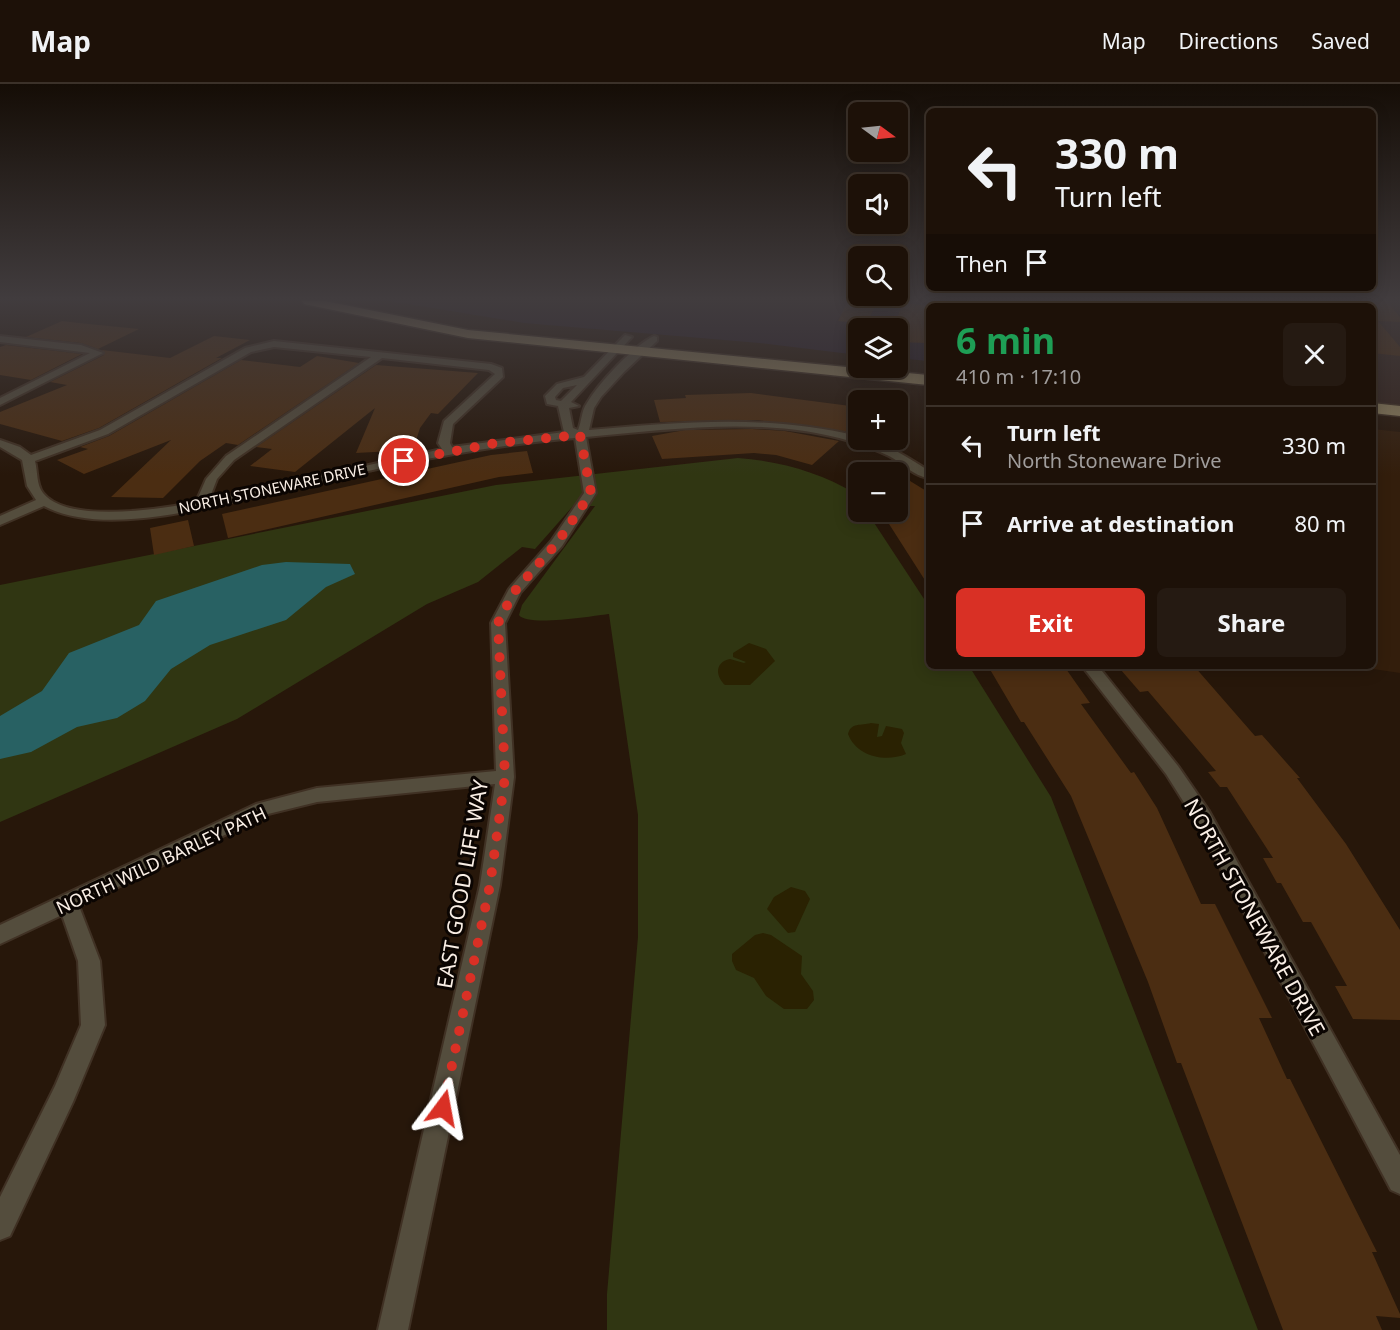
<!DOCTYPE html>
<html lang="en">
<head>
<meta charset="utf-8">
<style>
  :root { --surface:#1d1108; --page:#251a12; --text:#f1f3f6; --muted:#a09d9c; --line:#3b3129; --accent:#d93025 }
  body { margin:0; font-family:"Noto Sans",sans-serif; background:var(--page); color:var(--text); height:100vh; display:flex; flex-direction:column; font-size:22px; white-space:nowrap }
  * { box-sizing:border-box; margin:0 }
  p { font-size:20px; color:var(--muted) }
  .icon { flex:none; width:33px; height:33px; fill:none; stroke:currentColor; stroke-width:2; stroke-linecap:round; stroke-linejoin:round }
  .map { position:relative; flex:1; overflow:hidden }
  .details { position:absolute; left:926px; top:219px; width:450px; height:366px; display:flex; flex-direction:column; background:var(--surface); border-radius:9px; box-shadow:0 3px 15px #0003,0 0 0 2px var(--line) }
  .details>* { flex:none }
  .top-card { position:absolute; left:926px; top:24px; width:450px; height:183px; border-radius:9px; box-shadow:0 3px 15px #0003,0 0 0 2px var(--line); background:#1d1108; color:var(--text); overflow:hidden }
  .needle { width:39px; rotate:105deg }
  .buttons { position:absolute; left:848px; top:18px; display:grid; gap:12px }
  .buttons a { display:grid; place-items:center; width:60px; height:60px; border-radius:9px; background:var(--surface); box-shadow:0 3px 15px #0003,0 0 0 2px var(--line); font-size:30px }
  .pin { position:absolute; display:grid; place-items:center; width:51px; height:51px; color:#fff; margin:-26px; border:3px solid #fff; border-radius:50%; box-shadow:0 2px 6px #0007 }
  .me { position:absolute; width:66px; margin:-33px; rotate:13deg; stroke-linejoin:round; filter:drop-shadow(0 0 4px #0008) }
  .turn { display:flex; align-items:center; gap:21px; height:126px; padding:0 30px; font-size:27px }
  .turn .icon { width:78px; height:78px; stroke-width:2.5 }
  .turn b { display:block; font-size:42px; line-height:51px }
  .then { display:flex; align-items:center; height:57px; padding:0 30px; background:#0003; gap:12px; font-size:22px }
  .round { display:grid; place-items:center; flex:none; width:63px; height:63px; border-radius:9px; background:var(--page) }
  .head { display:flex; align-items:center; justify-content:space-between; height:102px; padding:0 30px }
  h1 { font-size:36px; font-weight:700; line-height:45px; color:#1e9e55 }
  .action { display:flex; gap:12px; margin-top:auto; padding:12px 30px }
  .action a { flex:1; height:69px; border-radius:9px; background:var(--accent); color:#fff; font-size:24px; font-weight:700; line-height:69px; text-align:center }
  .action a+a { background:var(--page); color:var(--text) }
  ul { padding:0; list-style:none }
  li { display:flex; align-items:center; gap:18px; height:78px; padding:0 30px; border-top:2px solid var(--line) }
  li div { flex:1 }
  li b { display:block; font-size:22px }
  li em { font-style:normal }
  header { display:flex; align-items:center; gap:36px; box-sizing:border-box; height:84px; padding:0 30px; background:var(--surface); border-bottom:2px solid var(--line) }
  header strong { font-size:28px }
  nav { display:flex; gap:33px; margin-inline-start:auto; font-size:21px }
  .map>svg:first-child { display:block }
  .commercial { fill:#33221b }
  .built { fill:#331e0c }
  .medical { fill:#291e2c }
  .green { fill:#303612 }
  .sand { fill:#2a2202 }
  .water { fill:#286163 }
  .building { fill:#4b2d12 }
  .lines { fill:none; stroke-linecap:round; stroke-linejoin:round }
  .street-casing { stroke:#403124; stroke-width:4 }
  .primary-casing { stroke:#403124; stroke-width:3 }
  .street { fill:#544d3d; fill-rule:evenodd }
  .primary { fill:#8d7f5d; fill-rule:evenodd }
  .route { stroke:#d93025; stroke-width:10; stroke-dasharray:0 18 }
  .labels { text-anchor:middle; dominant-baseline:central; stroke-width:6; stroke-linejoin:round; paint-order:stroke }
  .far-street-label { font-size:15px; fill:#f9eee5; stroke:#0b0502 }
  .street-label { font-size:18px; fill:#f9eee5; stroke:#0b0502 }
  .near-street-label { font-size:21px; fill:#f9eee5; stroke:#0b0502 }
</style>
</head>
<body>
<header>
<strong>Map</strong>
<nav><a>Map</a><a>Directions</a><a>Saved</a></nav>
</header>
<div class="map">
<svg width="1400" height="1246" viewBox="0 0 1400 1246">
  <rect width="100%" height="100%" fill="#27170a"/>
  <!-- commercial -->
  <path class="commercial" d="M1213,217h187v105l-27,-2 -1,-98h-156z"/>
  <!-- built -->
  <path class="built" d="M1373,345l27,3v241l-47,-7h19z"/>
  <!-- medical -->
  <path class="medical" d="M390,217h665v5h-127v55l-31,-3v-30h-39v27l-99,-12 -235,-20z"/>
  <!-- green -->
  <path class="green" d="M738,374c41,3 82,14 118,36l2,18h9l61,93v61h41l82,131 207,533h-651v-36l31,-357v-122l-29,-201c-17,2 -82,13 -90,1l3,-10 73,-99h-22l-38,43 -13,-2 -44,35 -51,22 -190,115 -237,103v-237l496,-100z"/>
  <!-- sand -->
  <path class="sand" d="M749,559l17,6 9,12 -25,24h-25c-10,-9 -10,-23 5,-26l14,4 2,-1 -13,-5v-4z
    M871,639l8,1 -2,13 5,-1 4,-10 16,3 2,4 -3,10 5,11c-21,9 -50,2 -58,-20 3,-12 13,-8 23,-11z
    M791,803l14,4 5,8 -15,33 -7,1 -21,-24 7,-12z
    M763,849l8,2 31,21 -1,18 12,17 1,9 -7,9h-23l-18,-13 -12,-18 -18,-8 -4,-9v-7l23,-19z"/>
  <!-- water -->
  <path class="water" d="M286,478l64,2 5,10 -29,13 -40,33 -76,25 -39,24 -26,32 -28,17 -40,9 -46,25 -31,7v-43l42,-25 27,-38 70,-28 17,-24 106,-36z"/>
  <!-- building -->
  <path class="building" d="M848,217l28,2 -9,21 -29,-3z
    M1372,217h14l14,16v5l-22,-1 22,26v9l-28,-3z
    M906,219l22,3v37l-31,-1v-14h-4l9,-22h3z
    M62,237l17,2 60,6 -41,20 -17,-6 -55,-6z
    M214,252l36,4 -34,18h6l-123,70 -37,13 -62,-17v-12l67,-27 -17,-3 54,-27 -2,-5 68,8z
    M6,261l76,9 -51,26 -31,-5v-28z
    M317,272l42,7 -121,82 -12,-2 -26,18 -37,37 -52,-1 60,-57 -87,34 -27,-14 31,-11 -8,-2 29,-11 132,-76 59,7z
    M376,281l102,8 -40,41 -7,-1 -11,15 -7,22 -57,3 19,-45 -80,64 -45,-6 22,-17 -16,-2z
    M751,309l107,14v17l-9,8 -92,-12 -97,2 -6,-22 32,-2 -1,-3z
    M752,345l33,2 54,10 -27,24 -36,-10 -22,-2 -92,6 -10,-23 33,-6z
    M527,367l6,22 -34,4 -271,61 -6,-24 269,-59z
    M897,389l31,19v93l-46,-72 15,-1z
    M188,436l6,26 -40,9 -4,-27z
    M988,582h76l26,37 -9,1 50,69 3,-1 23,36 44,96h14l57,114h-13l28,61h3l87,173h-5l28,62v4l-24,-2 6,14h-99l-102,-267h-4l-29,-81 -77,-186 -47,-74h-3z
    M1153,582h41l61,70 7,-1 38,43h-3l49,66 54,86v90l-47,-1 -18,-33h12l-36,-64h-8l-22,-39h-4l-14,-25h10l-46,-71h-7l-12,-15 8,-1 -68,-80 -8,1 -19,-22z"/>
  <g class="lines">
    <!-- street casing -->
    <g class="street-casing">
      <path id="street" d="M625,251l7,2 -61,65 8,4 -10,2 4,20 5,2c4,-9 3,-19 9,-27 11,-19 47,-58 67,-67l3,1v4l-33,31 -23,25 -7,11 -5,22c93,-8 177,-16 269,6v4c25,0 50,18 70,30v8c-14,-2 -26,-15 -39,-22 -12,-6 -26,-11 -39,-15 -85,-25 -177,-12 -264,-4l10,56 -34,53 -42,47 -15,30 9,154 -14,108 -92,445h-30l102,-445 15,-101 -178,18 -49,12 -189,92 21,55 5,64 -32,77 -63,134 -10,4v-43l55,-111 26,-61 -3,-64 -16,-46 -62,29v-19l256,-121 61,-16 179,-17 -5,-148 18,-34 43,-49 32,-47 -9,-55c-61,5 -120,15 -179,27 -43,9 -86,19 -129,29 -61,14 -165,43 -223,12l-44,19v-9l36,-16 -9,-14 -5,-26 -22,-13v-7l20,7 11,8 69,-25 145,-82 29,-7 217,23 11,4 1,9 -50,47 -3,19 2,4 112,-15 -6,-26 -11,-2 -2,-8 12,-12 27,-7zM274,263l97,10 -145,99 -20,23 -10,23c-34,7 -129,22 -153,-9 -7,-9 -5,-21 -8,-32l73,-27 143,-82zM382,274l107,12 6,4 -51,47 -6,22 4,6 -233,51 8,-21 17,-19zM577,301l-16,16 -5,-1 -1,-3 8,-9z
        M0,252l81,9 22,8 -103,52v-7l90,-45 -90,-11z
        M1082,582h16l80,100 31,45 191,344v39l-9,-4 -196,-370 -29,-46z"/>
    </g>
    <!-- primary casing -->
    <g class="primary-casing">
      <path id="primary" d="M302,217h23l143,29 460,45v10l-460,-47 -164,-34z
        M1372,319l28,3v10l-28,-3z"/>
    </g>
    <!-- street -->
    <use href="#street" class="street"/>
    <!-- primary -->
    <use href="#primary" class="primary"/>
  </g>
  <!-- sky -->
  <linearGradient id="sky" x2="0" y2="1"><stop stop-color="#150d06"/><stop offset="0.55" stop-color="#413c3e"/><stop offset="1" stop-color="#413c3e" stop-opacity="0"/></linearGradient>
  <rect width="1400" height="391" fill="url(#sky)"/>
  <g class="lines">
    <!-- route -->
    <path class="route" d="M404,377l92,-18 84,-8 11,58 -34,50 -43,49 -16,31 7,154 -15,108 -47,223"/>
  </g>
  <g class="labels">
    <!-- far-street labels -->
    <g class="far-street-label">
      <text transform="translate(272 404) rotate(-12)">NORTH STONEWARE DRIVE</text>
    </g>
    <!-- street labels -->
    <g class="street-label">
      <text transform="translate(161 776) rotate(-25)">NORTH WILD BARLEY PATH</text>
    </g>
    <!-- near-street labels -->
    <g class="near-street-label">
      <text transform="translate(462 800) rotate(-80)">EAST GOOD LIFE WAY</text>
      <text transform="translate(1255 833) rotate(61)">NORTH STONEWARE DRIVE</text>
    </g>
  </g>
</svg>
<div class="buttons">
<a><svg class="needle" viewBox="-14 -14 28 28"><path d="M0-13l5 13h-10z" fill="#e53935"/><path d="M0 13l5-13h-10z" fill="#a09d9c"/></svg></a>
<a><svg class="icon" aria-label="sound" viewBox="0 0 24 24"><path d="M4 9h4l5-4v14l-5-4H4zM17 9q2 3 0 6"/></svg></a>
<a><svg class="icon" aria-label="search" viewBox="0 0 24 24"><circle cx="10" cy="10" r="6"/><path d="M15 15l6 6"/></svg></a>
<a><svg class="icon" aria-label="layers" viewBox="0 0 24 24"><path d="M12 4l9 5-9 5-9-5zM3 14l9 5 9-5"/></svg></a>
<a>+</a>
<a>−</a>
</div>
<div class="pin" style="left:404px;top:377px;background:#d93025"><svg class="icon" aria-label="arrive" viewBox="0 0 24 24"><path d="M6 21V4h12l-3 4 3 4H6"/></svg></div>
<svg class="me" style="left:443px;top:1024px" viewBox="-20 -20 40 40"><path d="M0-17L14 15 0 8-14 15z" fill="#d93025" stroke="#fff" stroke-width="4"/></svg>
<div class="top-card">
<div class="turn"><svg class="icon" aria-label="left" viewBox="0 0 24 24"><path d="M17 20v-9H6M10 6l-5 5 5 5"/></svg><div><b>330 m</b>Turn left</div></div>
<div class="then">Then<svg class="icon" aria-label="arrive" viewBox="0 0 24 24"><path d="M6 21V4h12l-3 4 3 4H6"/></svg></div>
</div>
<section class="details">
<div class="head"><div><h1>6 min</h1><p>410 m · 17:10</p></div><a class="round"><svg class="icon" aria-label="close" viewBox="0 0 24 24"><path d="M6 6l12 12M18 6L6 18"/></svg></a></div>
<ul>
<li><svg class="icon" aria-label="left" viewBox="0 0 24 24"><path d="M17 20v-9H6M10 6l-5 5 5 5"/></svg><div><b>Turn left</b><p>North Stoneware Drive</p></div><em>330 m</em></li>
<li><svg class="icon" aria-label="arrive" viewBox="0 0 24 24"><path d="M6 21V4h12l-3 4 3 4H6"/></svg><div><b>Arrive at destination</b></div><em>80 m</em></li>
</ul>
<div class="action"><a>Exit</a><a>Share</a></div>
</section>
</div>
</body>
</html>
